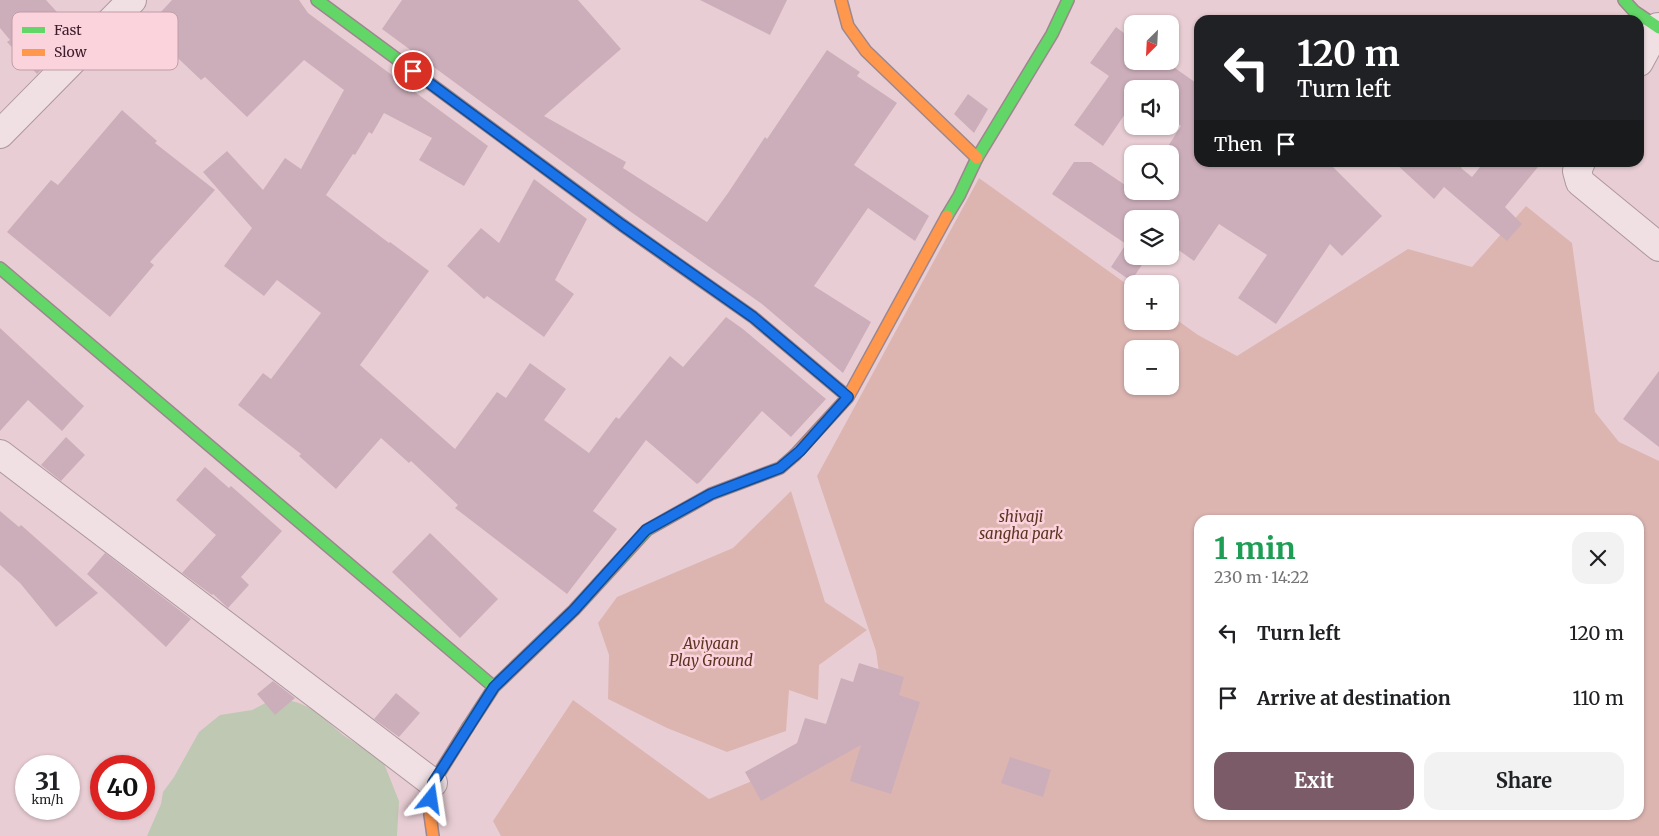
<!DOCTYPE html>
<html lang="en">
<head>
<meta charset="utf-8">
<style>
  :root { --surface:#fff; --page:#f2f2f2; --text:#202124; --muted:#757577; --accent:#7a5b67 }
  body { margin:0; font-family:Merriweather,serif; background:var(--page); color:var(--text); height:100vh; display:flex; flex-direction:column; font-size:19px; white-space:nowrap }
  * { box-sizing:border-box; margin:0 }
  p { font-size:16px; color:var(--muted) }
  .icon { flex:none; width:28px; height:28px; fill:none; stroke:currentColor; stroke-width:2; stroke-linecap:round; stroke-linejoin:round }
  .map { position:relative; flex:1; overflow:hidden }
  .sheet { position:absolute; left:1194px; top:515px; width:450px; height:305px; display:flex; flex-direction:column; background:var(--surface); border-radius:15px; box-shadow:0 1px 4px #0004 }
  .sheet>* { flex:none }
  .hud { position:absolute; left:1194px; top:15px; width:450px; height:152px; border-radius:15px; box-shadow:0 1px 4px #0004; background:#202124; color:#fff; overflow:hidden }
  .needle { width:32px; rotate:204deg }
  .tools { position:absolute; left:1124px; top:15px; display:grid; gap:10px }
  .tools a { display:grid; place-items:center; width:55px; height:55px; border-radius:10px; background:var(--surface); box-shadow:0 1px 4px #0004; font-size:25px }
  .speed { position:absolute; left:15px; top:755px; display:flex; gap:10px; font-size:25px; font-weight:700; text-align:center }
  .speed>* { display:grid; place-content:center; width:65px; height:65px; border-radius:50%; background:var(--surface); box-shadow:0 1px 4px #0004; line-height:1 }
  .speed small { font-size:12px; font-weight:400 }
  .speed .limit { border:8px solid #d22; background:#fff; color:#111 }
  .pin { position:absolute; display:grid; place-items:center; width:42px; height:42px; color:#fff; margin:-21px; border:2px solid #fff; border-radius:50%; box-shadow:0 1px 5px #0007 }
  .me { position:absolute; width:55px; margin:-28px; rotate:15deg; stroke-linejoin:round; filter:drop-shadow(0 0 4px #0008) }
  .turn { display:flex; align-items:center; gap:18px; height:105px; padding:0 20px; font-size:22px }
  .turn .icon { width:65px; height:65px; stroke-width:2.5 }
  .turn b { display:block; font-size:35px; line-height:42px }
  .then { display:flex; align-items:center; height:48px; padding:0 20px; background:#0003; gap:10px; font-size:19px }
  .round { display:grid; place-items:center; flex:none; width:52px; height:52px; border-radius:15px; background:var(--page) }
  .headline { display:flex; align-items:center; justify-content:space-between; height:85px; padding:0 20px }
  h1 { font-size:30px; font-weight:700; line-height:38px; color:#1e9e55 }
  .button { display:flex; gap:10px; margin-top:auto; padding:10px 20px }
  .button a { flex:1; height:58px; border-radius:15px; background:var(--accent); color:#fff; font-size:20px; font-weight:700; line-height:58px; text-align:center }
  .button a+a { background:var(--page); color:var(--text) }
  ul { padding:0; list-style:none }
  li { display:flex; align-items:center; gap:15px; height:65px; padding:0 20px }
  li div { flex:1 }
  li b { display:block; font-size:19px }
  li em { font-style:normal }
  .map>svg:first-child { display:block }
  .green { fill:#dcb5b1; fill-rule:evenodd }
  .water { fill:#bfc8b3 }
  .building { fill:#ccaeba }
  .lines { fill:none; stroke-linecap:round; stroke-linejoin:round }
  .street-casing { stroke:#ad979e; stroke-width:30 }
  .fast-casing { stroke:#9d868e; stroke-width:14 }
  .slow-casing { stroke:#9d868e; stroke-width:14 }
  .street { stroke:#f0e0e4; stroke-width:28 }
  .fast { stroke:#63d668; stroke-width:11 }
  .slow { stroke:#ff974d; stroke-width:11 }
  .route-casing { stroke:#114b97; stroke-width:12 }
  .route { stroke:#1a73e8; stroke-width:9 }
  .labels { text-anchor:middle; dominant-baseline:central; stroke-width:5; stroke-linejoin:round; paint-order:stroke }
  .park-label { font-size:15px; font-style:italic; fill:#5d3421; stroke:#fad3dc }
  .key { fill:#fad3dc; stroke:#c29ca7; stroke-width:1 }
  .key-label { font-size:14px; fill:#3e1d2c }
</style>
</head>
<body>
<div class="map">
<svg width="1659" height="836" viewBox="0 0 1659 836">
  <rect width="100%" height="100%" fill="#e8ced4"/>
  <!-- green -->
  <path class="green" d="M979,178l153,110v33h38v-6l28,20 39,21 171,-107 64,18 54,-61 46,37 23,169 24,30 40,19v375h-1158l-8,-15 80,-121 136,99 113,-47 59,-66 -5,-35 -59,-175zM1132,349h38v37h-38zM1199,520h440v295h-440z
    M791,491l34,111 42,28 -48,35 -1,35 -29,-10 -3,41 -59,21 -60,-24 -59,-29 1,-44 -11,-32 19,-26 116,-49z"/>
  <!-- water -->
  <path class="water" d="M277,697l22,6 15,7 29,25 40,26 16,40 -2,35h-250l14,-32 2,-12 11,-15 25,-45 21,-17 32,-5z"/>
  <!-- building -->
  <path class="building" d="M0,0h46l31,34 -40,40 -30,-32 3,-2 -10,-12z
    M172,0h127l9,13 180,133 -24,40 -45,-26 13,-22 -48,-25 -12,21 -3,-2 -14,23 -2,-1 -27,41 63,48 1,-1 39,29 -69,94 95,84 42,-57 9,6 24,-35 36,26 -22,31 45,33 27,-36 3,2 51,-63 13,11 43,-50 17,12 83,70 -35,38 -29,-26 -62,71 -3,2 -51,-44 -53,71 24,18 -50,65 -112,-86 3,-3 -47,-44 -2,2 -28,-25 -45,51 -37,-33 2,-2 -63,-49 25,-32 8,6 50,-66 -44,-33 -13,16 -40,-30 28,-38 -49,-56 24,-21 36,39 22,-32 16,11 43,-79 -40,-30 -57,57 -42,-40 -4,3 -55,-52z
    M402,0h176l43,49 -77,67 82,46 -3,6 84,54 21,-29 37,-56 2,2 60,-89 33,22 -3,4 40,27 -43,62 75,51 -14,25 -47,-33 -54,78 57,36 -28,51 -81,-69 -131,-92 -249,-183z
    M700,0h87l-17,35z
    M1116,27l16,12v22h33l34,24v77h129l54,54 -40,40 -12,-12 -54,80 -38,-26 29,-43 -48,-31 -25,37 -24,-17v-25h-38v37h16l-17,25 -20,-14 15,-23 -74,-50 22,-32h17l46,31 1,-2h32v-37h-7l18,-28 -11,-8v-29h-38v15l-29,42 -29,-21 35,-49 -19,-13z
    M968,94l20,15 -14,24 -20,-19z
    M122,110l35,31 -2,2 60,47 -65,72 4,3 -44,52 -103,-85 44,-52 7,5z
    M1394,162h72l-5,6 11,9 12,-15h58l-37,45 17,17 -15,17 -63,-54 -10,12z
    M534,179l53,40 -32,61 19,14 -30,43 -57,-41 -3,3 -37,-33 34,-38 18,15z
    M0,328l84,78 -22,25 -34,-31 -28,31z
    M1659,371v76l-36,-28z
    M66,437l19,18 -24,26 -20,-16z
    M205,467l24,21 2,-2 51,45 -41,46 8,8 -21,23 -15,-14 -1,1 -30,-22 34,-38 -40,-35z
    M0,511l19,16 2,-2 77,68 -42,34 -36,-44 -20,-18z
    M430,533l68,66 -38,39 -68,-66z
    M105,553l86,66 -25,28 -79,-73z
    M859,663l45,14 -5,18 21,7 -29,92 -41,-13 11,-36 -100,56 -16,-29 52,-29 8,-25 21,6 15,-46 12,4z
    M273,681l22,17 -20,17 -18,-21z
    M396,693l24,20 -21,24 -25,-18z
    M1010,757l41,13 -8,27 -42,-14z"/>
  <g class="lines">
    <!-- street casing -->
    <g class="street-casing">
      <path id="street" d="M1639,62l19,-35
        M0,134l132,-134
        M1581,162l-4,9 3,11 79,65
        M0,454l433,329"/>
    </g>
    <!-- fast casing -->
    <g class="fast-casing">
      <path id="fast" d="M317,0l305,225 51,36
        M1624,0l10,11 25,17
        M947,216l12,-20 18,-38 75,-124 16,-34
        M0,268l494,419 -26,40
        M494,687l80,-77 73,-80 64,-36 69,-26 15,-13"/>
    </g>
    <!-- slow casing -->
    <g class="slow-casing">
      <path id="slow" d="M841,0l7,26 18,25 111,107
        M673,261l80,56 95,80
        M795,455l53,-58 99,-181
        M433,836l-3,-21 3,-32 35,-56"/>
    </g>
    <!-- street -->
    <use href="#street" class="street"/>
    <!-- fast -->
    <use href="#fast" class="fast"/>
    <!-- slow -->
    <use href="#slow" class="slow"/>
  </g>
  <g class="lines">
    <!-- route casing -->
    <g class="route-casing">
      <path id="route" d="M413,71l209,154 131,92 95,80 -48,54 -20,17 -69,26 -65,36 -72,80 -80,77 -61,96 -2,16"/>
    </g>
    <!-- route -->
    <use href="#route" class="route"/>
  </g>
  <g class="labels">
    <!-- park labels -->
    <g class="park-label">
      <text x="1021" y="516">shivaji<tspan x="1021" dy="17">sangha park</tspan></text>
      <text x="711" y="643">Aviyaan<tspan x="711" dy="17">Play Ground</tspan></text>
    </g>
  </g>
  <!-- legend -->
  <rect x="12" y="12" width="166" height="58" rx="8" class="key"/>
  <rect x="22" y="27" width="23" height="6" fill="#63d668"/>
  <rect x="22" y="49" width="23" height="7" fill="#ff974d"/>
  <g class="key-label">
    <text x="54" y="35">Fast</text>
    <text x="54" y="57">Slow</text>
  </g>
</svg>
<div class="tools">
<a><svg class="needle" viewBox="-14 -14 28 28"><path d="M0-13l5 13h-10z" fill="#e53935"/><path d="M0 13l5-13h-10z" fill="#757577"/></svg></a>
<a><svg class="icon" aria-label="sound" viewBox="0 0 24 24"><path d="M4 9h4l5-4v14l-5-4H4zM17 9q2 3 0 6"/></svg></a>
<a><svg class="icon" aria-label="search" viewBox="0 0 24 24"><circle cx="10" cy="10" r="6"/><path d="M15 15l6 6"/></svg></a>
<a><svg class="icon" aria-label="layers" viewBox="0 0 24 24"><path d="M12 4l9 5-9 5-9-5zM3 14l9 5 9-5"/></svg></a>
<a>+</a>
<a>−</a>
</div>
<div class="speed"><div>31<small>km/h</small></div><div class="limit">40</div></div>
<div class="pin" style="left:413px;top:71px;background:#d93025"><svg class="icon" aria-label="arrive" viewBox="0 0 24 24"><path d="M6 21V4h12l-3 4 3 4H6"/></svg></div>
<svg class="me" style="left:431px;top:799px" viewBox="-20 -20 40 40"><path d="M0-17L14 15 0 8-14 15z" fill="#1a73e8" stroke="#fff" stroke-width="4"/></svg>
<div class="hud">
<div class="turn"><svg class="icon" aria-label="left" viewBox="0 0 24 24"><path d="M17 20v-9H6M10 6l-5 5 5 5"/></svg><div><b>120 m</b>Turn left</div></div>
<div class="then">Then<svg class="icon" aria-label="arrive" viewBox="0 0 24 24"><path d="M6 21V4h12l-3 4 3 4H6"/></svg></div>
</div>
<section class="sheet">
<div class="headline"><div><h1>1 min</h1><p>230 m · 14:22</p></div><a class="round"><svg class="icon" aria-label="close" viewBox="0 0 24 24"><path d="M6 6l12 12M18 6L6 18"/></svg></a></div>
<ul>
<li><svg class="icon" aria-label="left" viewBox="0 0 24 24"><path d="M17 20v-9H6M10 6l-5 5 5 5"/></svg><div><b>Turn left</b></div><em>120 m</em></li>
<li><svg class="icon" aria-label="arrive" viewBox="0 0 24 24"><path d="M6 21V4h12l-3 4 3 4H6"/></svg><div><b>Arrive at destination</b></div><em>110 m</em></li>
</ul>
<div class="button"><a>Exit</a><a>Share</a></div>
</section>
</div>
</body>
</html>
